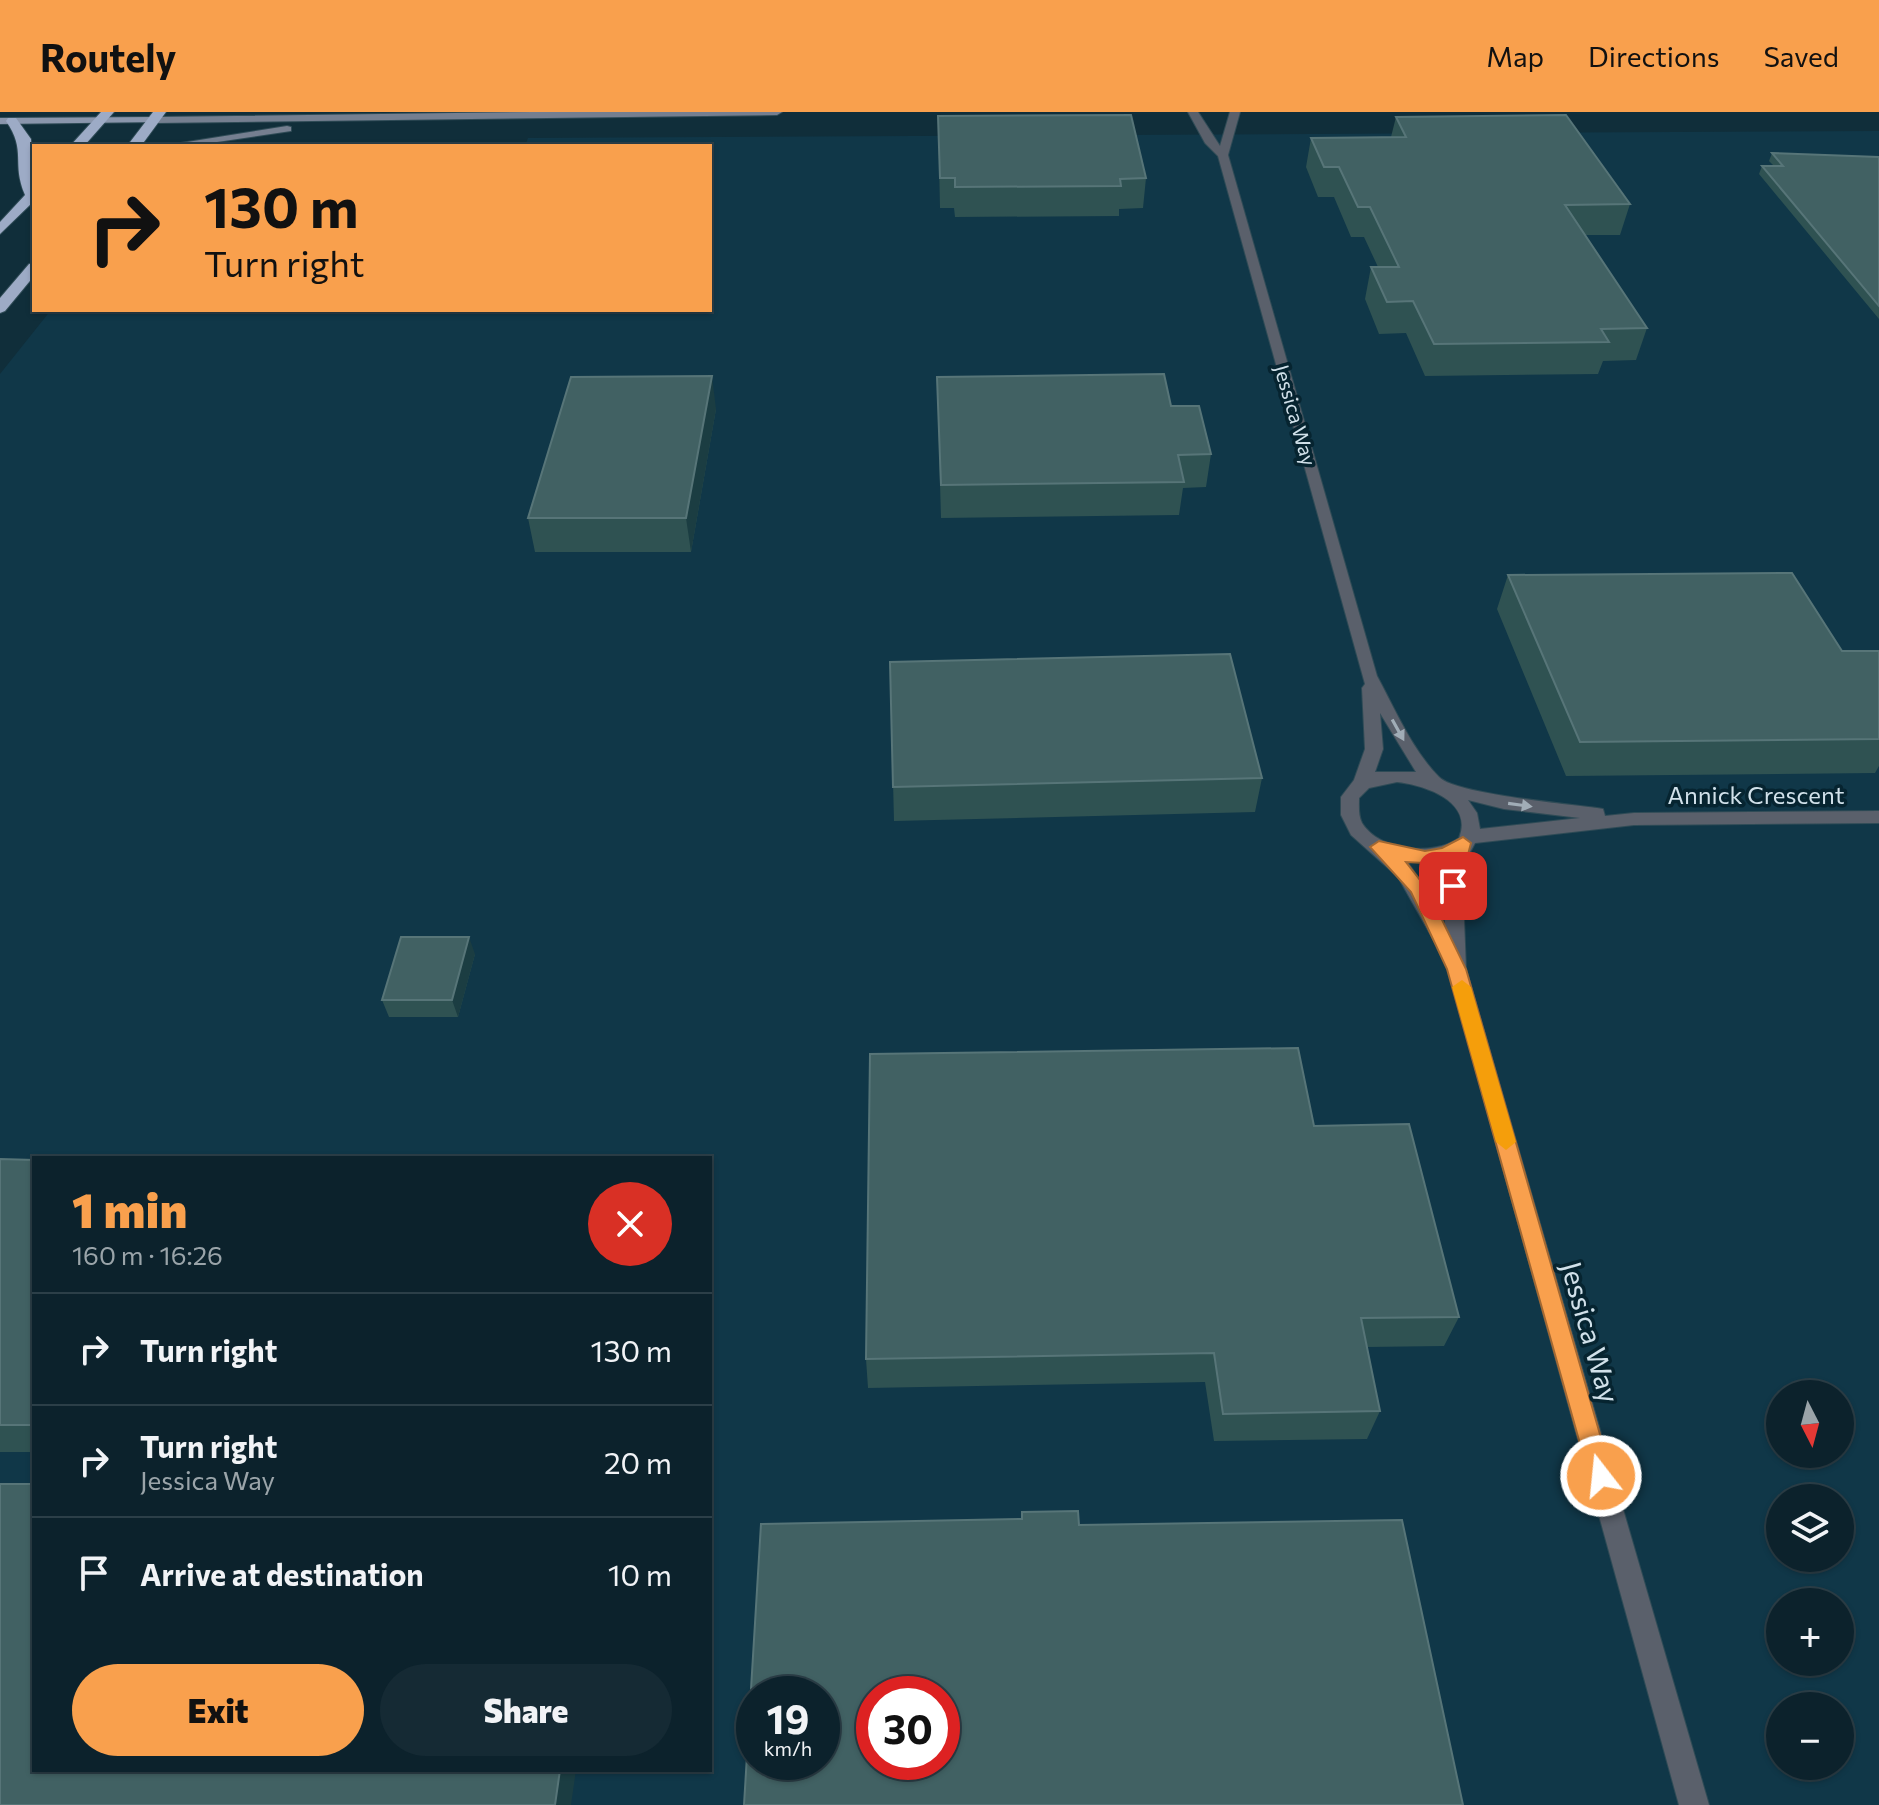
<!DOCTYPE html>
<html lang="en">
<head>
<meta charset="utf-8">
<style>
  :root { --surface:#0c222c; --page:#152a34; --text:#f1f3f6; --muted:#9aa4a9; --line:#2c3f48; --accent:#f9a04d }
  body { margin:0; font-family:Commissioner,sans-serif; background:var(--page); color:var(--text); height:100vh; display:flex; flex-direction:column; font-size:30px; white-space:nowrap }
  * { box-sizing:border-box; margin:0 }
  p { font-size:26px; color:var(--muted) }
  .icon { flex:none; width:44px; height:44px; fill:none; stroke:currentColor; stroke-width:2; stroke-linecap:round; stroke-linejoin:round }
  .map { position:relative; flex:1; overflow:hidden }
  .drawer { position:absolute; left:32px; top:1044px; width:680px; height:616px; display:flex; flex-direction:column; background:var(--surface); border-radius:0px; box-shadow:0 2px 6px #0004,0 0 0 2px var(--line) }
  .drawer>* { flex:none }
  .top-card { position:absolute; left:32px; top:32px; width:680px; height:168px; border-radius:0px; box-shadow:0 2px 6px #0004,0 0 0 2px var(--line); background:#f9a04d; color:#111; overflow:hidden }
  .needle { width:52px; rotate:174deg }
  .fabs { position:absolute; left:1766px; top:1268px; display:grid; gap:16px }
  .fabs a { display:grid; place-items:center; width:88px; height:88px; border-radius:50%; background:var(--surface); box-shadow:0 2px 6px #0004,0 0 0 2px var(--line); font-size:40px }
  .speed { position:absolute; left:736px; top:1564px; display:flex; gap:16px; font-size:40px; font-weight:700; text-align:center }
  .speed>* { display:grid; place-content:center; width:104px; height:104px; border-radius:50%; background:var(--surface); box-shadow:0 2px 6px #0004,0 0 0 2px var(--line); line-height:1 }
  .speed small { font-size:20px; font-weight:400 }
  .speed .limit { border:12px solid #d22; background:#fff; color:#111 }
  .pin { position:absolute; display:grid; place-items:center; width:68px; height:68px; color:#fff; margin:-34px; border-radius:16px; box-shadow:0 4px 12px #0006 }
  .me { position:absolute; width:88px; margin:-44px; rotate:344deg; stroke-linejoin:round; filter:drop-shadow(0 0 6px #0008) }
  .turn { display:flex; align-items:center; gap:28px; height:168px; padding:0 40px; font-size:36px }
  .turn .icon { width:104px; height:104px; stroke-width:2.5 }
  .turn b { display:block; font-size:56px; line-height:68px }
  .round { display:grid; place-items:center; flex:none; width:84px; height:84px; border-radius:42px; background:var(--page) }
  .summary { display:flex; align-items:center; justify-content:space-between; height:136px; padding:0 40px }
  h1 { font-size:48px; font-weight:800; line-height:60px; color:var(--accent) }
  .primary-button { display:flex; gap:16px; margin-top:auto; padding:16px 40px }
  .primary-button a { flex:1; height:92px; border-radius:48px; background:var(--accent); color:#111; font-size:32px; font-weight:800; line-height:92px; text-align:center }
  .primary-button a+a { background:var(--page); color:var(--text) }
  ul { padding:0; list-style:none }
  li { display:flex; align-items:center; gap:24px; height:112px; padding:0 40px; border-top:2px solid var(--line) }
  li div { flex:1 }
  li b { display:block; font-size:30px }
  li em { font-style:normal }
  header { display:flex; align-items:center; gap:48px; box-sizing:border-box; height:112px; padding:0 40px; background:var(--accent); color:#111 }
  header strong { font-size:38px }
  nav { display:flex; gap:44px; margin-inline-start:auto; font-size:28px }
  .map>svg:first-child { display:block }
  .built { fill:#103748; fill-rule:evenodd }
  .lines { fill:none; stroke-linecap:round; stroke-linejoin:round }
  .street-casing { stroke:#2f4b56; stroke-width:2 }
  .secondary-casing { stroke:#2f4b56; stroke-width:2 }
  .primary-casing { stroke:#2f4b56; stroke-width:2 }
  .highway-casing { stroke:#2f4b56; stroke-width:2 }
  .street { fill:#5a606b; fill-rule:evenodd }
  .secondary { fill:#757f90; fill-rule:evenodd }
  .primary { fill:#8a96ac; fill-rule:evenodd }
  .highway { fill:#9dabc6; fill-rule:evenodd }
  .wall { fill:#2f5252 }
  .shaded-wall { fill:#1b3d42 }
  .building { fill:#416163; stroke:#577578; stroke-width:2; fill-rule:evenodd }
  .oneway { fill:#a1adb7 }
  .route { fill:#f9a04d; stroke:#a26832; stroke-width:2 }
  .slow { fill:#f59e0b }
  .labels { text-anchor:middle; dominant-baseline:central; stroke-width:7; stroke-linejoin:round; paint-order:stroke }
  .far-street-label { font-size:20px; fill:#d1e1ea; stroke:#062430 }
  .street-label { font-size:24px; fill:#d1e1ea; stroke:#062430 }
  .near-street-label { font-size:28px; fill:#d1e1ea; stroke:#062430 }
</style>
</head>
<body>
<header>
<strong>Routely</strong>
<nav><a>Map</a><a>Directions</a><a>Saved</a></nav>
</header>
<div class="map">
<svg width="1879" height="1693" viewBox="0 0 1879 1693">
  <rect width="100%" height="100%" fill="#102e3a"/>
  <!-- built -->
  <path class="built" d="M1879,19v1674h-1879v-1431l51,-64h659v-164h-185l3,-8zM34,1046h676v612h-676zM1780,1282h60v60h-60zM1780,1386h60v60h-60zM1780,1490h60v60h-60zM754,1582h68v68h-68zM874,1582h68v68h-68zM1780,1594h60v60h-60z"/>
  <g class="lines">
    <!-- street casing -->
    <g class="street-casing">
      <path id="street" d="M1188,0h10l22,34 10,-34h10l-12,43 149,521c18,33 35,74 62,101 16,17 130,27 158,31l6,1 2,7 29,-3 245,-2v12l-245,2 -159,18 -13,25 4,101 243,836h-30l-233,-843 -48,-85 -47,-42 -10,-20v-18l13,-17 11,-31 -3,-61 3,-4 -147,-528 -13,-13zM1380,601l36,59h-41l8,-23zM1397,670c27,3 77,19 62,56 -25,18 -79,14 -97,-15 -4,-8 -3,-17 -3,-25l10,-10zM1468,688l36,9 76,9 -100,11 -3,-16zM1447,746l-3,10 1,57 -18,-35 -21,-30z"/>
    </g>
    <!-- secondary casing -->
    <g class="secondary-casing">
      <path id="secondary" d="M532,0h250l-5,3 -622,8 -5,-3 5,-3z
        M287,14l4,1v4l-101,15h-28z"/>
    </g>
    <!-- primary casing -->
    <g class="primary-casing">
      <path id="primary" d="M155,5l4,1v4l-159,2v-6z"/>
    </g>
    <!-- highway casing -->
    <g class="highway-casing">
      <path id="highway" d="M101,0h13l-30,34h-14z
        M153,0h13l-25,34h-14z
        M8,6h8l15,21 3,62 -34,33v-12l25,-27c-14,-32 2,-44 -19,-74z
        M34,151v13l-29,35 -5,2v-15l29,-34z"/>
    </g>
    <!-- street -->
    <use href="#street" class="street"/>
    <!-- secondary -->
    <use href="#secondary" class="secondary"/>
    <!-- primary -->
    <use href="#primary" class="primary"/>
    <!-- highway -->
    <use href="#highway" class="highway"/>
  </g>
  <!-- wall -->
  <path class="wall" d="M938,4l208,62 -3,30 -24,1v7l-164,1 -1,-9h-14z
    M1396,5l234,87 -10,31h-35l62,93 -11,32 -33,1 -5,13 -173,2 -19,-43 -27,1 -14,-35 6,-32h7l-14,-30h-13l-17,-40h-16l-12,-30 5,-29 80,-1z
    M1772,41l107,4v162l-120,-145 3,-8h12l-5,-5z
    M937,265l234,29 40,48 -5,33 -23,1 -4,27 -238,3z
    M716,297l-25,143h-156l-7,-34z
    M1508,463l334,76h37v115l-4,7 -309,3 -69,-167z
    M890,550l372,116 -7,34 -361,9z
    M475,842l-17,63h-69l-7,-17z
    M1314,1014l145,191 -15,29 -77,1 13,64 -13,28 -153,2 -9,-59 -337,6 -2,-29z
    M0,1047l34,1v292h-34z"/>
  <!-- shaded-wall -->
  <path class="shaded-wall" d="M712,264l4,33 -25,143 -5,-34z
    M469,825l6,17 -17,63 -6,-17z
    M560,1658h16l-5,35h-16z"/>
  <!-- building -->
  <path class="building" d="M1131,3l15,63 -26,1 1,7 -166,1v-9h-15l-2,-62z
    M1566,3l64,89 -65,1 82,123 -46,1 8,13 -175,2 -21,-43 -26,1 -16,-35h28l-29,-60h-12l-19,-40h-15l-13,-29 95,-1 -10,-20z
    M1772,41l107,4v149l-117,-140h21z
    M1164,262l7,32h28l12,48 -33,1 6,27 -243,3 -4,-108z
    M712,264l-26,142h-158l43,-141z
    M1792,461l50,78h37v88l-299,3 -72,-167z
    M1230,542l32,124 -369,9 -3,-125z
    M401,825h68l-17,63h-70z
    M1298,936l16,78 95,-2 50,193 -98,1 19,93 -157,3 -9,-61 -348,6 4,-305z
    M0,1047l34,1v265h-34z
    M0,1372h34v286h526l-5,35h-555z
    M1078,1399l1,14 323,-5 61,285h-719l17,-281 261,-5v-7zM754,1582h68v68h-68zM874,1582h68v68h-68z"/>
  <!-- one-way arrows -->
  <defs><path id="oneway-solid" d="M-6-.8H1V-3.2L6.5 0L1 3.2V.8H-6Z" transform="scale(2)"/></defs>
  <g class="oneway">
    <use href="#oneway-solid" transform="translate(1398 618) rotate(61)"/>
    <use href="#oneway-solid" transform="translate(1520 693) rotate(8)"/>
  </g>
  <!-- route -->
  <path class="route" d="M1463,725l8,6 -12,47h-13l-2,-22 4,-9 -23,4 -19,-1 21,27 39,80 146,507 -3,8 -8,4 -9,-4 -3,-8 -142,-507 -36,-77 -41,-45 9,-6 46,10 17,-3z"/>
  <!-- slow -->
  <path class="slow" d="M1462,868l9,7 45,155 -10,8 -10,-8 -44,-155z"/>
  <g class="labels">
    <!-- far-street labels -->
    <g class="far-street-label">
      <text transform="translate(1296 303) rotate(74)">Jessica Way</text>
    </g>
    <!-- street labels -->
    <g class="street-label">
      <text x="1756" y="682">Annick Crescent</text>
    </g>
    <!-- near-street labels -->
    <g class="near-street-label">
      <text transform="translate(1591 1220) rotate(74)">Jessica Way</text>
    </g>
  </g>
</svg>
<div class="fabs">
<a><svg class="needle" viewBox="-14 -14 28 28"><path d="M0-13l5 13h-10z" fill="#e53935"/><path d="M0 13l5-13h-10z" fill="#9aa4a9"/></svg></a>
<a><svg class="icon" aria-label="layers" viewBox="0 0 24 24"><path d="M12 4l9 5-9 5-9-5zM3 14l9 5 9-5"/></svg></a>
<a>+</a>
<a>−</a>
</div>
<div class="speed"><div>19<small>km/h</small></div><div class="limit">30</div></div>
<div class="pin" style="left:1453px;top:774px;background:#d93025"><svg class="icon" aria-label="arrive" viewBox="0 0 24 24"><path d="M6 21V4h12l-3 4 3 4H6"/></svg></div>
<svg class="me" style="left:1601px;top:1364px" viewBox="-20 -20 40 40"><circle r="17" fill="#f9a04d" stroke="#fff" stroke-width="3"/><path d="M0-11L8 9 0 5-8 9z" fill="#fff"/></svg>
<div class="top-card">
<div class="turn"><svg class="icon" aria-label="right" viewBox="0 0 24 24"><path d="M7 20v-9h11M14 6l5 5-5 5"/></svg><div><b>130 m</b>Turn right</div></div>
</div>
<section class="drawer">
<div class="summary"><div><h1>1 min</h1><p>160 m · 16:26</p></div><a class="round" style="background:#d93025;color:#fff"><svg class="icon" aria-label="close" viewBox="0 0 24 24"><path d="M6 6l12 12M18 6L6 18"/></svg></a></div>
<ul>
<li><svg class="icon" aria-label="right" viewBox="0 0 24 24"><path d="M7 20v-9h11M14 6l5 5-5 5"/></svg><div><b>Turn right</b></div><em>130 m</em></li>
<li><svg class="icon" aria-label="right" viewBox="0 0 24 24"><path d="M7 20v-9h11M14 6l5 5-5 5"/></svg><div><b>Turn right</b><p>Jessica Way</p></div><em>20 m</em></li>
<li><svg class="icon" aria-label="arrive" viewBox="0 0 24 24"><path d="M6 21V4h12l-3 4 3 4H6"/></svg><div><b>Arrive at destination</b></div><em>10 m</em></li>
</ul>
<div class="primary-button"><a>Exit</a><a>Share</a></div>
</section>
</div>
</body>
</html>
